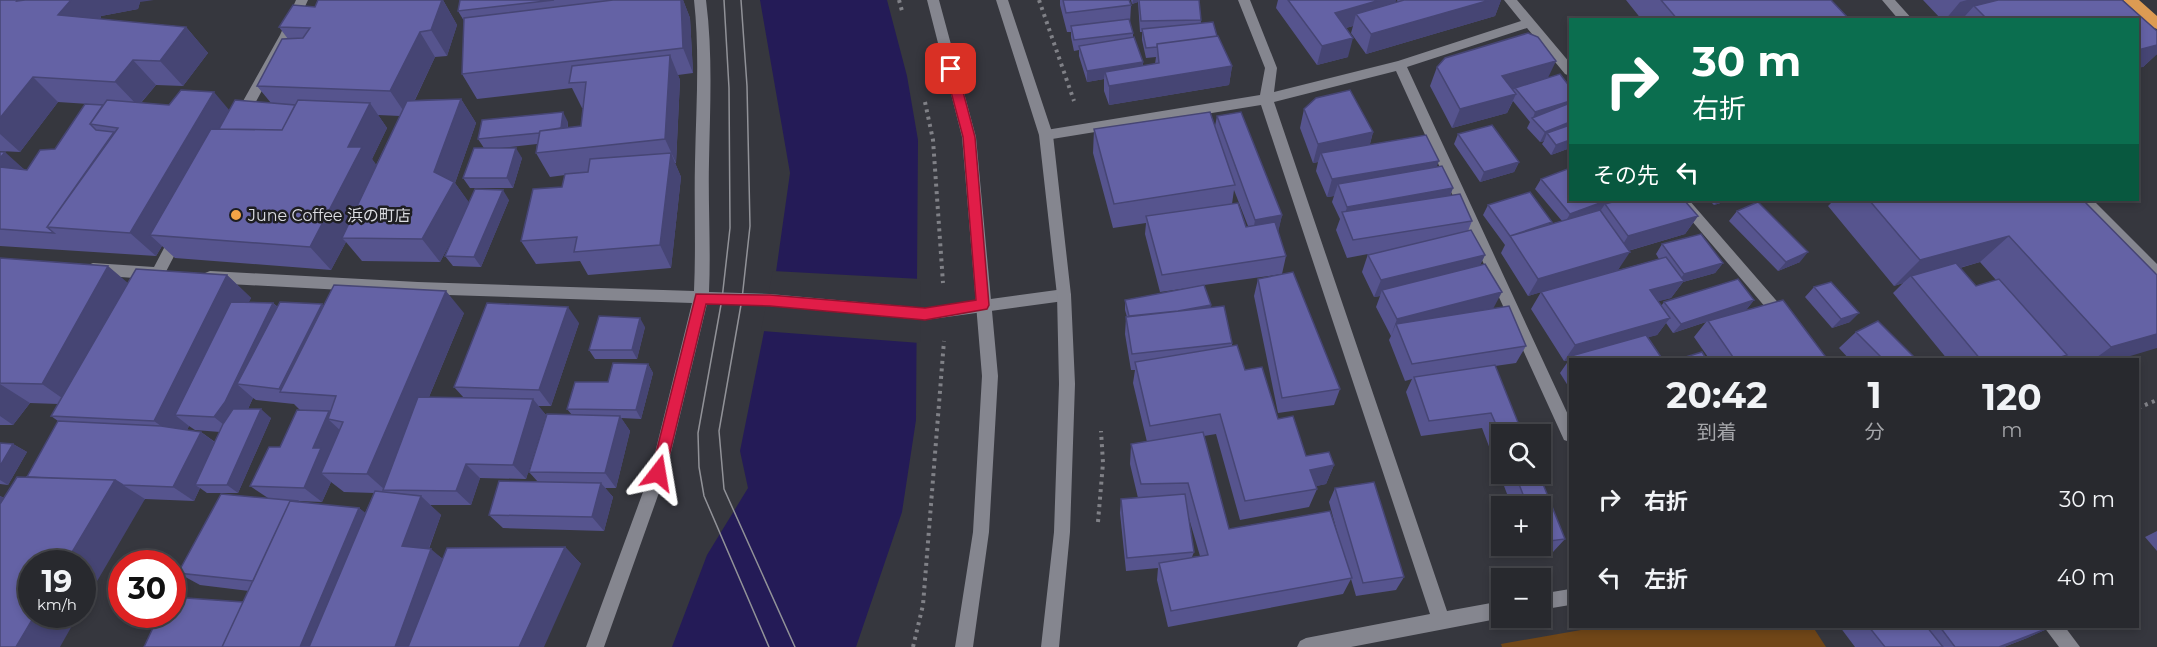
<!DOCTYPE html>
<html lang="ja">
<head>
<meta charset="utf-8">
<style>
  :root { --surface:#28292e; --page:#34353a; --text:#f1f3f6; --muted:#a5a6aa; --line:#44454a }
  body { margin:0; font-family:Montserrat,"Noto Sans JP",sans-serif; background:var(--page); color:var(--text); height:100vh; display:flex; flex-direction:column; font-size:22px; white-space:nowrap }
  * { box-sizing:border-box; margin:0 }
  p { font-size:20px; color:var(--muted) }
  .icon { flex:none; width:33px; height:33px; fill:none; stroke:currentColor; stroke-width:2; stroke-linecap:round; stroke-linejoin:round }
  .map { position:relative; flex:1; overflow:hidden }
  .panel { position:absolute; left:1569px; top:358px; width:570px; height:270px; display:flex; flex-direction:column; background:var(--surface); border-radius:0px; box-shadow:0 3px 9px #0003,0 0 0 2px var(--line) }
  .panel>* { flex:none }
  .banner { position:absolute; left:1569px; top:18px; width:570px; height:183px; border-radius:0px; box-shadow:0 3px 9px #0003,0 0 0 2px var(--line); background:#0b6e4f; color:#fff; overflow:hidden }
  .buttons { position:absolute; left:1491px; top:424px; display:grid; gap:12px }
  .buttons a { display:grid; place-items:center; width:60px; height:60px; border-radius:0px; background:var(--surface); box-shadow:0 3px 9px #0003,0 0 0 2px var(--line); font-size:30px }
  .speed { position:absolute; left:18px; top:550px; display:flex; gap:12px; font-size:30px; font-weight:700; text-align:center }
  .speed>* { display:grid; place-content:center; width:78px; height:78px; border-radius:50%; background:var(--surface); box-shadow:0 3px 9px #0003,0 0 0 2px var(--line); line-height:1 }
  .speed small { font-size:15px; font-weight:400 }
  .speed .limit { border:9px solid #d22; background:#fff; color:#111 }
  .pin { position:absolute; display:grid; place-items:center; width:51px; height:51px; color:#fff; margin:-26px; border-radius:12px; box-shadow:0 3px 9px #0006 }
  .me { position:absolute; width:66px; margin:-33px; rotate:14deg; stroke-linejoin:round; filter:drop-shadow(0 0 4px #0008) }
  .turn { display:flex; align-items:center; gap:21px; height:126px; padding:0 24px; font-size:27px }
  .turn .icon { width:78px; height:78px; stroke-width:2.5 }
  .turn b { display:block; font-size:42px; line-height:51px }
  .then { display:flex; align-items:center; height:57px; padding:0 24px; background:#0003; gap:12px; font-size:22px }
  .eta { display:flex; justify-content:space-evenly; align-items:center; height:102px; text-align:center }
  .eta b { font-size:36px; font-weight:700; line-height:42px }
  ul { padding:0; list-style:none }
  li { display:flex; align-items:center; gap:18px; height:78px; padding:0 24px }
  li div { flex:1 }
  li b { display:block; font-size:22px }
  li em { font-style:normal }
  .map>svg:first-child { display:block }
  .green { fill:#714718 }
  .water { fill:#241b57 }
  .pier { fill:#36373e }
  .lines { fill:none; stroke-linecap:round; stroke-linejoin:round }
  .path { stroke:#808187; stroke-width:4; stroke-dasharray:3 4.5; stroke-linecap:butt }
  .minor { fill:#85868f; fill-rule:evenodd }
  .tertiary { fill:#85868f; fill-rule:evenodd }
  .trunk { fill:#dc9b53; fill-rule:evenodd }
  .tram { stroke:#919298; stroke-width:1.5 }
  .wall { fill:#56548e; fill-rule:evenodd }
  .shaded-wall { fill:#464574 }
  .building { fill:#6462a5; stroke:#464574; stroke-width:1.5 }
  .route { fill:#e11d48; stroke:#92132f; stroke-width:1.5 }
  .poi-dot { fill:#f5a346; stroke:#1e1e22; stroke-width:2 }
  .labels { text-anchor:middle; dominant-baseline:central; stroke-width:5; stroke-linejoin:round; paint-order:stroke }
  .poi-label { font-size:16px; fill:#dcdde2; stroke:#1e1e22; text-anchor:start }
</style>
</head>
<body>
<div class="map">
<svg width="2157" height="647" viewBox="0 0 2157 647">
  <rect width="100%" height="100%" fill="#36373e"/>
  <!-- green -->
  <path class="green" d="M1598,627h215l13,20h-324l-1,-3z"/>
  <!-- water -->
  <path class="water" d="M760,0h127l20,76 11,64 -2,280 -14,92 -46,135h-184l35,-92 41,-67 -8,-37 36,-179 14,-99z"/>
  <!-- pier -->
  <path class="pier" d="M773,271l148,8 -1,64 -159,-12z"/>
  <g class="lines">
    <!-- path -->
    <path class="path" d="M899,0l3,11
      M1039,0l35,101
      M925,102l8,38 10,143
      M2138,408l19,-8
      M1098,522l5,-59 -2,-32
      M913,647l10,-42 21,-264"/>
    <!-- minor -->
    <path class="minor" d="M296,0h12l-16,35 -47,87h-10l-2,-3 47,-84z
      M694,0h12c7,54 4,108 3,162 -1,43 2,86 0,130l61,2 155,14 139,-19 5,2 2,4 -2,4 -5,2 -139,19 -155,-14 -63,-2 -41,169 -62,174h-18l64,-174 42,-170 -274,-9 -208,-11 -5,-2 -2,-4 2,-4 5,-2 208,11 276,9c2,-43 0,-86 1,-129 1,-54 5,-108 -1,-162z
      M1238,0h12l27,68 -3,24 124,-31 123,-40 -17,-21h13l53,63v13l-5,-2 -38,-46 -120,39 163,352v23l-6,-2 -168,-369 -122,31 173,509 55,-10v17l-151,29h-54l3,-6 6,-3 124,-24 -169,-509 -215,35 -7,-5 7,-5 214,-35 5,-27z
      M1882,0h13l18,20h-14z
      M1674,200h15l99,114 2,4 -2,4 -5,2 -5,-2z
      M2078,200h15l64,64v15l-5,-2z
      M178,229l5,2 2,4 -27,52h-10l-2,-4 2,-4 -55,-4 -5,-2 -2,-4 2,-4 5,-2 61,4 19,-36z
      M1570,589v16l-30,5v-16z
      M2044,627h21l15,20h-21z"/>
    <!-- tertiary -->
    <path class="tertiary" d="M927,0h12l37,137 22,239 -9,156 -16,115h-18l18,-115 9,-156 -20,-239z
      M996,0h12l45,135 18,160 4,89 -5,148 -11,115h-18l13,-115 5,-148 -2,-89 -18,-160z"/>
    <!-- trunk -->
    <path class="trunk" d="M2123,0h16l18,16v13l-5,-2z"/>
    <!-- tram -->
    <path class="tram" d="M724,0l5,88 1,140 -8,71 -24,134 1,34 5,29 65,151
      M741,0l6,86 3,140 -8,73 -23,132 5,58 71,158"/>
  </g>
  <!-- wall -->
  <path class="wall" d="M0,0l140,2 -2,7 -37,7v1l-1,2 86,8 22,26 -25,33 -27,-1 -15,18 88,7 42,-7 -14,-17 31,-47 -9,-12 36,-20 3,-7h125l14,25 -10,31 -12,1 -20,43 46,-1 15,24 -21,60 14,20 40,-3 -28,67 -28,-1 -8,-10 11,-24 -16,30 -78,-1 -16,-19 -15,28 -156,-12 -13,-12 -6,10 -156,-10v-94l25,18h2l28,-21 49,-44 -46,-3 -38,50 -20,-1zM378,115l22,1 -24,49 -4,-6 15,-31z
    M460,0h223l7,18 3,55 -15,2 2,5 -4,83h-1l6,14 -10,91 -83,7 -8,-14 -44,3 -15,-23 41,-54 3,-12 -15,2 -14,-24 1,-9 -37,4 22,10 -9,30h-43l-7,-10 21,-30 -6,-9 90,-17v6l13,-2 2,-18h-1l-10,-20 -95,11 -15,-25 2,-53 -6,-10z
    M1060,0h69l2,5 -1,18 3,10v4l10,25v4l12,-2 1,-7 -10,1 -4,-18v-8h-2l-2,-30 -6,2 -1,-4h68l2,23 16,13 15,30 -3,19 -120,20 -5,-14v-12l-17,3 -8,-26v-6l-5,1 -3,-14v-5h-4l-7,-27z
    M1278,0h118l-1,2h3l-1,-2h104l-6,16 -129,38 -15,-21 2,-7 -7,2 2,29 -31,8 -41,-57z
    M1626,0h205l19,20h-208z
    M1923,0h199l35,31v23l-14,13 -5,-47h-176l3,-4 -14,4h-9z
    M1437,67l111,11 22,70 -19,7 -9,-11 2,-3 -4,1 -13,-14 3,-6 -17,-21 -6,12 -55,15 -22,-42z
    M1304,109l69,23 -3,12 66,23 17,21 -3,8 22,25 -4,10 17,24 -5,10 13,44 33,37 -10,17 -21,3 7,69v39h37l26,65 -12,13 -22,4 -4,-10h13v-39h-28l-30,-79 -61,8 -15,-44 6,-13 -7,2 -16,-41 2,-4 -15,-29 4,-11 -6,1 -12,-25 6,-18 -21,4 -11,-28 4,-11 -8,-17 2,-6 -7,1 -11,-26 2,-9 -5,1 -13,-35z
    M1217,116l65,99 -4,16 8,25 -4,18 -78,11 7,23 21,35v3l13,24 33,49 28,37 28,9 -8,19 -10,2 1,3 -8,18 -69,13 -24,-86 -12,2 25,93 110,10 -10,-37 6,-14 69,89 -8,13 -40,6 -5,-17 -8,15 -175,33 -11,-47 1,-12 -32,3 -6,-58 1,-14 17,-1 -8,-34 1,-20 16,-2 -14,-59 2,-13h-4l-6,-36 1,-17h1l-2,-7v-10l77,-14 -42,6 -15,-58 1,-11 -33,5 -20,-75 1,-24 121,-3zM1234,190l14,36 -2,1 -14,-23zM1188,515l12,41 -8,1 2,-5z
    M1458,134l61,28 -5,10 -34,10 -26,-38z
    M1541,179l29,21h114l14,16 -13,18 -57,17 -10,19 41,-11 -3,-5 6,-10 61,19 -8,10 -32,9 -12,16 -13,3 3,5 3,-4 90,-2 -8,10 82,50h-118l-16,-23 12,-15 -33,11 -7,-10 -9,12 -9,2 15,23h-93v29l-10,-16 9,-13 -5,1 -33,-52 10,-17 -13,4 -27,-43 4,-8 -22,-30 5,-10 62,19 12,-3 -27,-32z
    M1709,200h21l-16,5z
    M1834,200h249l34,160h-51l-2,-3 -3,3h-113l-55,-67 10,-10 -9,3 -66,-80zM1980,262l16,18 -20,6 -16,-18z
    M1737,211l63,51 -22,9 -49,-50z
    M0,258l128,25 99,-8 24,23 -3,5h25l5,4 45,-1 141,7 -35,84 35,1 -10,-11 125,-64 -28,83h-13l8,9 -20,64 -46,-1 -9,27h-41l11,10 -12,34 14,10 122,-12 16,17 -338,38 6,-11 -49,-6 -22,-12 90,-75 -18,-12 30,-39 20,-37 -6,-6 -38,-4 -3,-2 -5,11 23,9 -33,75h-31l-7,-5 -6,13 -49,-2 -145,148v-151l4,2 23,-21 31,-56 -7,-5 7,-12 -28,-1 -17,22h-13zM189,426l6,4 25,2 -5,10 -14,-10 -14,-2zM331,482l13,10 30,1 -9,20 -6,-5 -59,-6 -2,-1 24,1z
    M1258,279l82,110 -6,16 -56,8 -24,-117z
    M1814,287l36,35 -18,6 -27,-31z
    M645,327l-8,32h-42l-6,-9z
    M1856,332l61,28h-67l-11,-12z
    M648,364l5,9 -12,46 -20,-1 9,13 -14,57h-11l8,9 -9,34 -101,-3 -14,-13 49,-33 -9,-10 43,-57 -5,-6 41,-27z
    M0,443l13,1 14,8 -19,33 -8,-1z
    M2157,531v20l-12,-14z
    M1840,627h211l-24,11 -23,9h-149z"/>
  <!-- shaded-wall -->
  <path class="shaded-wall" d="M18,0h136l-14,2 -2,7 -37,7v1l-18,23 -66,-39z
    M422,0h21l14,25 -10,31 -16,-26z
    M681,0h2l7,18 3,55 -10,-25z
    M1133,0h5v2l-6,2z
    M1380,0h16l-4,15 -36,-1 -3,12 -22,6 4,-19z
    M1490,0h11l-6,16 -129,38 5,-20z
    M1967,0h68l-61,6 -9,10 -14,4h-6l15,-18z
    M186,27l22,26 -25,33 -23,-25z
    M420,32l15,25 -28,59 -17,-25z
    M1353,38l-5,19 -31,8 5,-19z
    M2157,45v9l-14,13 -5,1v-18z
    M670,55l10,25 -4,83 -11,-24z
    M133,60l23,25 -18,21 -23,-24z
    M1556,61l-9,19 -32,8v1l-21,6 8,-19z
    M1143,62l-1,10h-37l-1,7 -17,3v-11z
    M1232,66l-3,19 -120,20v-19z
    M33,77l25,25 -38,50 -20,-18v-16z
    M214,92l21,25 -85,118 12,11 -6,10 -26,-23z
    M1516,94l-9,19 -55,15 8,-19z
    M461,99l15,24 -21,60 16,22 -31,57 -18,-23 12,-67z
    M1570,101v9l-37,8 2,-6z
    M370,103l17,25 -15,31 9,12 -39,67 4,4 -15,28 -21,-23 38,-100z
    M563,112l5,10 -2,19 -6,-10z
    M1570,122v9l-23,2 -3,8 -4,1 5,-10z
    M1373,132l-5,19 -47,2 -3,9 -5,1 5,-19z
    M1570,140v8l-19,7 5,-10z
    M516,148l6,10 -9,30 -6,-10z
    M5,152l21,19 -26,1v-14z
    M671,153l10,24 -10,91 -11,-23z
    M1439,161l-7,18 -94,5 -4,12 -7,1 5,-18z
    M1519,162l-5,10 -34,10 4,-10z
    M1453,188l-8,18 -101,12 3,-11z
    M503,190l6,10 -28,67 -7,-10z
    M1609,200l-4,5v-1l-4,6 -37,14 6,-10z
    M1719,200h11l-16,5z
    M1282,215l-4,18 -26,5 3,-18z
    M1698,216l-13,18 -68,20 11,-18z
    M2009,236l-29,26 -66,18 -3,-4 -8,7 -9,3 26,-26z
    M1630,252l-12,18 -90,26 10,-17z
    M1808,252l-8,10 -22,9 8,-9z
    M1485,255l-9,18 -94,17 -2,6 -6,1 7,-17z
    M1723,263l-8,10 -32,9 -12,16 -33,9 12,-17 28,-8 6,-8z
    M108,266l27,23 -63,116 -30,-21z
    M227,275l24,23 -57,118 -19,-1 14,11 -7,15 -28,-20z
    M446,291l18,22 -74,177h-5l-18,-16z
    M1502,292l-9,17 -97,15 -5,12 6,-17z
    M1754,300l-8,10 -38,11 -2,1 -33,11 8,-9z
    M273,303l18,17 -54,64 16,14 -9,19 -10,16 -20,-16z
    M322,304l16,17 -55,72 -4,-4z
    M1211,305l-1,9 -80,6z
    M568,307l11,16 -28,83 -12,-16z
    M1859,313l-9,9 -18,6 9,-9z
    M640,318l5,9 -8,32 -5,-9z
    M1670,318l-13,17 -84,24 -2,-3 -2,4 -5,1 11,-16z
    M2157,334v14l-40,12h-24l18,-13z
    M2067,355l-6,5h-9z
    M648,364l5,9 -12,46 -5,-9z
    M0,384l30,19 -17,22 -13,-9z
    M533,399l13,16 -20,64 -13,-14z
    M261,409l10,9 -33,75 -11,-8z
    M329,411l12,10 -13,-2 15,14 -22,40 10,9 -9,20 -18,-14 9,-40z
    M620,416l10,15 -14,57 -11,-15z
    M201,432l20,15 -26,38 5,3 -6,13 -21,-14z
    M13,444l14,8 -19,33 -8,-5v-14z
    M466,464l14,14 -9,27 -15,-14z
    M1334,465l-8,19 -23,5 7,-19z
    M115,480l30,19 -63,108v-43h-17z
    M601,483l12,14 -9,34 -12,-14z
    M0,496l9,5 -9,15z
    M421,496l20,19 -18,49 -21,-18z
    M359,508l23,18 -50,121h-32z
    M565,547l16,17 -37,83h-25z
    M431,549l21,18 -29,80h-28z
    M35,615h43l-18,32h-44z
    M2051,627l-24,11 -23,9h-5z"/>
  <!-- building -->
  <path class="building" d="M0,0h18l-1,1 8,-1h46l-13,15 128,12 -26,34 -27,-1 -18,22 -82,-5 -33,41z
    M318,0h124l-11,30 -11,2 -30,59 -133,-5 25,-47 21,-1 7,-10 -31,-1 14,-22 22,2z
    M460,0h94l-96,11z
    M613,0h68l2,48 -221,26 2,-56z
    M1063,0h66l2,5 -65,8z
    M1139,0h60l2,20 -60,1z
    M1288,0h92l-45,13 18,25 -31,8z
    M1404,0h86l-119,34 -15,-20z
    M1661,0h170l19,20h-172z
    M1998,0h124l35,31v14l-19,5v-30h-150l-14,-14z
    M1129,19l4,14 -59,7 -3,-14z
    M1213,22l4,14 -60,8v3l-11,1 -4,-19z
    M1528,33l10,4 18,24 -54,15 14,18 -56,15 -23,-42 8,-9z
    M1218,36l14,30 -123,20 -4,-14 54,-9 -2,-19z
    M1134,37l9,25 -56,9 -8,-25z
    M670,55l-5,84 -129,14 4,-22 41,-5 5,-44 -17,1 3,-17z
    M1560,74l10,13v14l-35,11 -20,-24z
    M181,90l33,2 -84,141 -83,-6 71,-99 -28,-4 17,-24 62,5z
    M1350,90l23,42 -55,12 -14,-35 12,-11z
    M461,99l-27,73 20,10 -32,57 -80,-1 65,-137z
    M235,100l60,5 -13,25 -63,-1z
    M298,100l72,3 -22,44h14l-52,100 -160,-12 61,-106 71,1z
    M1570,103v19l-25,10 -13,-14z
    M85,104l18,1 -13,19 6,6 18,2 -67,95 7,6 -54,-4v-62l27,3 13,-20 15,-1z
    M563,112l-2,16 -21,3 -1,2 -61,6 4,-19z
    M1210,112l25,73 -121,19 -20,-75z
    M1241,112l41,103 -27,5 -38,-104z
    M1492,125l27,37 -35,10 -26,-38z
    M1570,125v15l-14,5 -9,-12z
    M1426,135l13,26 -107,18 -11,-26z
    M474,148h42l-9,30h-44z
    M0,152h5l-5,6z
    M671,153l-11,92 -86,7 3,-15 -56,4 12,-52 29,-2 3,-13 23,-2 2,-13z
    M1442,166l11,22 -106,19 -9,-23z
    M1570,168v32h38l-38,14 -29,-35z
    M475,189l28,1 -29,67 -29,-1z
    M1530,192l22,30 -42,14 -22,-31z
    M1460,194l12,27 -119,19 -11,-28z
    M1620,200h64l14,16 -70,20 -23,-32z
    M1869,200h214l74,75v59l-46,13 -102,-111 -89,24z
    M1758,202l50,50 -22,10 -49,-51z
    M1238,203l8,24 29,-5 11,34 -124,19 -16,-59z
    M1600,210l30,42 -92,27 -28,-43z
    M1471,230l14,25 -104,25 -13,-25z
    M1701,234l22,29 -39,11 -22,-30z
    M1666,257l18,24 -34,9 20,28 -95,27 -34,-53z
    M0,258l108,8 -66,118 -42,-1z
    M1956,263l20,23 23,-7 68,76 -15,5h-71l-70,-84z
    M1485,264l17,28 -105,27 -15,-29z
    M136,269l91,6 -73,146 -103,-5z
    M1293,272l47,117 -58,9 -24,-119z
    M1738,279l16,21 -73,24 -17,-22z
    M1831,282l28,31 -18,6 -27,-32z
    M334,285l112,6 -79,183 -46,-1 22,-51 -15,-3 8,-23 -56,-4z
    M1204,285l7,20 -33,6 -49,5 -4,-16z
    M1783,300l45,60h-93l-27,-39z
    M231,302l42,1 -48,99 -11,15 -39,-2z
    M280,302l42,2 -43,85 -42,-5z
    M487,303l81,4 -29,83 -85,-3z
    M1224,306l8,37 -100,11 -6,-37z
    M1509,306l17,40 -114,18 -16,-40z
    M599,316l41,2 -8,32h-43z
    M1878,321l39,39h-33l-28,-28z
    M1646,335l17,25h-90l-2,-4z
    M1237,345l8,25 17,-3 16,52 15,-3 13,40 23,-4 5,13 -24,5 7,19 -72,12 -25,-87 -70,12 -15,-64z
    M1702,352l5,8h-31z
    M613,363l35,1 -12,46 -69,-1 8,-27h33z
    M1495,365l28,70h-21v3l-11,-25 -62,8 -15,-44z
    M418,397l115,2 -20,66 -47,-1 -10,27 -73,-1z
    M233,409h28l-34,76h-32l28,-61z
    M297,410l32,1 -16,37h8l-17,40 -54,-2 19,-39h11z
    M547,414l73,2 -15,57 -76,-1z
    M58,421l103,5 40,6 -28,55 -50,-2 -8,-5 -88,-3z
    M1203,432l26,97 101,-18 22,67 -181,33 -12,-48 49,-8 -20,-72 -47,1 -10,-40z
    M0,443l13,1 -13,22z
    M1515,474h24l26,65 -23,3 -2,-4v-31h-12z
    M17,477l98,3 -50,84h-33v51h3l-19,32h-16v-143z
    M499,481l102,2 -9,34 -103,-2z
    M1374,482l30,95 -41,6 -28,-95z
    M375,491l46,5 -19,50 29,3 -36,98h-86z
    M221,494l77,7v1l-8,-1 -37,80 -75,-8z
    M1185,494l9,58 -67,6 -6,-59z
    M290,501l69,7 -59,139h-78z
    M565,547l-46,100h-111l39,-99z
    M172,597l71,5 -21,45h-78l15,-32h13z
    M1869,627h58l16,20h-58z
    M1940,627h111l-52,20h-44z"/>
  <!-- route -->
  <path class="route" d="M951,64l6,5 18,68 14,168 -2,4 -62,11 -155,-14 -64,-2 -41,169 -2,5 -5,2 -5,-2 -2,-5 45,-179 74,1 155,13 51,-8 -13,-163 -18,-68z"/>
  <!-- markers -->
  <circle class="poi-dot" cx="236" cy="215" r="6"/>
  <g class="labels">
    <!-- poi labels -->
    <g class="poi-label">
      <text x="248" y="215">June Coffee 浜の町店</text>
    </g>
  </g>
</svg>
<div class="buttons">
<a><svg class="icon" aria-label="search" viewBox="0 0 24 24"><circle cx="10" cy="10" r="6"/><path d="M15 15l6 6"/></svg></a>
<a>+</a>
<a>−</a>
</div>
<div class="speed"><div>19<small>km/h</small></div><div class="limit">30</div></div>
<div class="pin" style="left:951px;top:69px;background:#d93025"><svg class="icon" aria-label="arrive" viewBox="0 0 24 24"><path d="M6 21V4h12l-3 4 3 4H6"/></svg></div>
<svg class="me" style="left:658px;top:473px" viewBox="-20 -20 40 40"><path d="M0-17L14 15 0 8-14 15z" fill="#e11d48" stroke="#fff" stroke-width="4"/></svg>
<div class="banner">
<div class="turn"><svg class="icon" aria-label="right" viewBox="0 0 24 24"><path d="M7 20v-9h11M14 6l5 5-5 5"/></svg><div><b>30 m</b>右折</div></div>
<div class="then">その先<svg class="icon" aria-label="left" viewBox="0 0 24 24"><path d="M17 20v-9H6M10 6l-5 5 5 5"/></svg></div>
</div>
<section class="panel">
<div class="eta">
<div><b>20:42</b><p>到着</p></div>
<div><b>1</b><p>分</p></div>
<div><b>120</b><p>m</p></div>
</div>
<ul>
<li><svg class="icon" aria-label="right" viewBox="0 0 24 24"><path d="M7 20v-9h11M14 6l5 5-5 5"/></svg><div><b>右折</b></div><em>30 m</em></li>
<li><svg class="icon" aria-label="left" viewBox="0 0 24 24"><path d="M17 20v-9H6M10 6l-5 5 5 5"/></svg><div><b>左折</b></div><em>40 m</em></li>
</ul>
</section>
</div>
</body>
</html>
